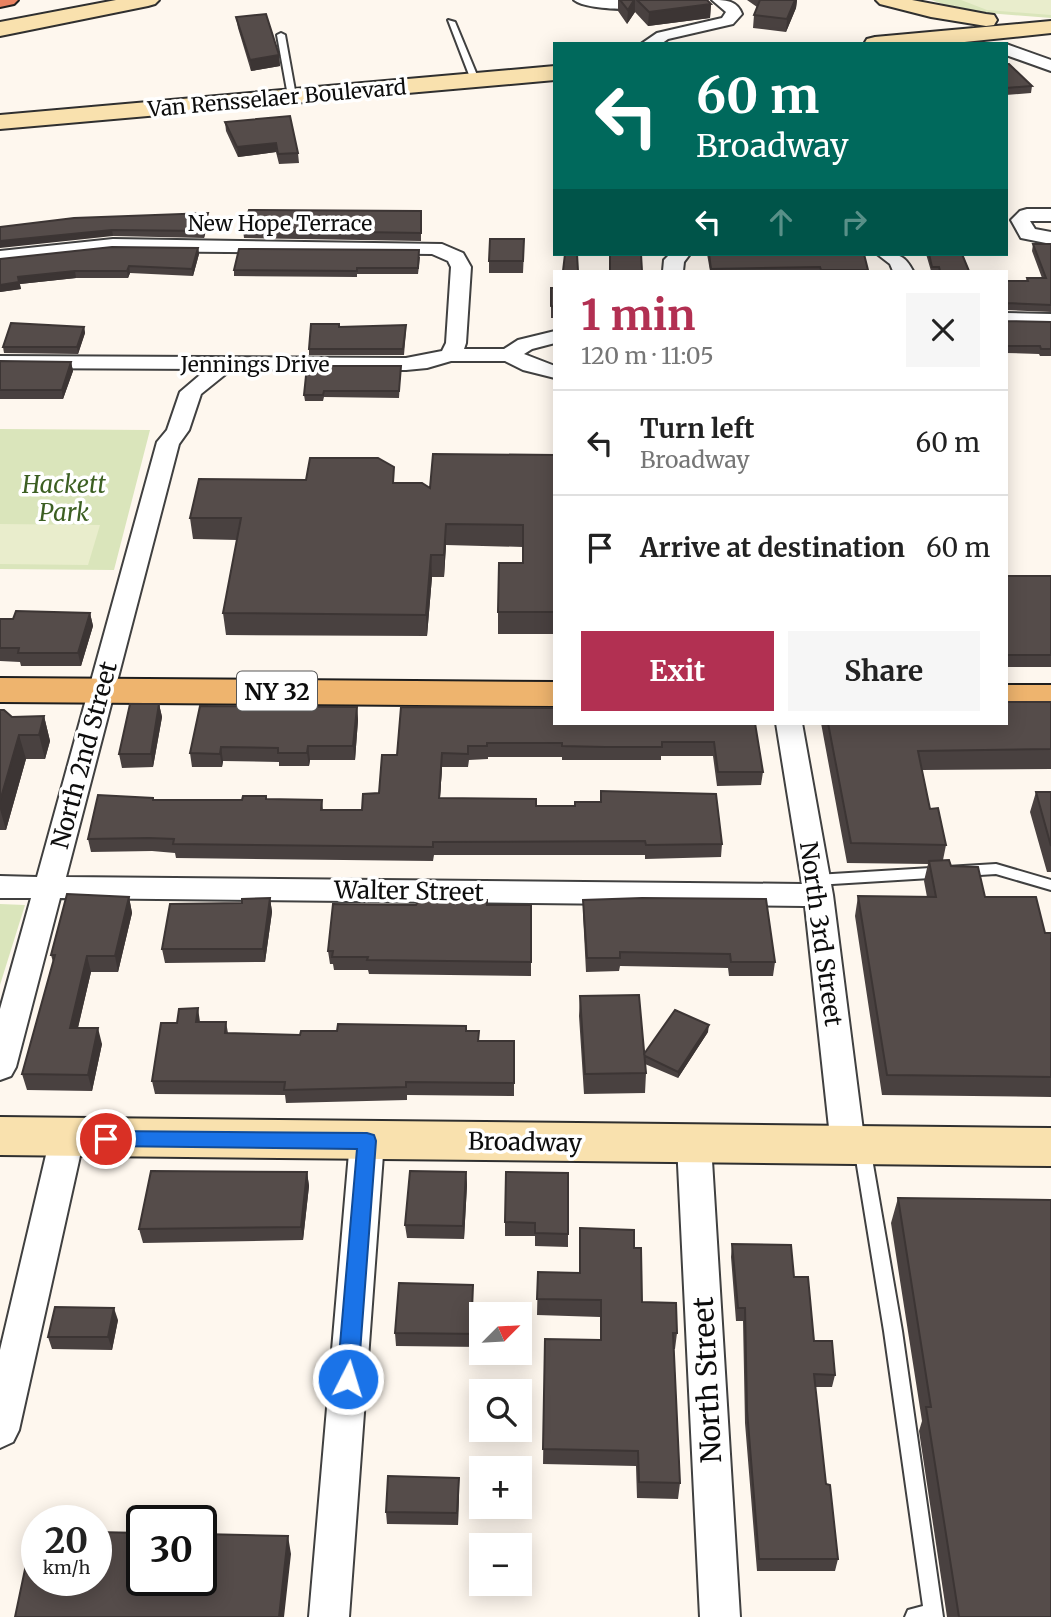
<!DOCTYPE html>
<html lang="en">
<head>
<meta charset="utf-8">
<style>
  :root { --surface:#fff; --page:#f6f6f6; --text:#222; --muted:#767676; --line:#e0e0e0; --accent:#b23052 }
  body { margin:0; font-family:Merriweather,serif; background:var(--page); color:var(--text); height:100vh; display:flex; flex-direction:column; font-size:26px; white-space:nowrap }
  * { box-sizing:border-box; margin:0 }
  p { font-size:23px; color:var(--muted) }
  .icon { flex:none; width:38px; height:38px; fill:none; stroke:currentColor; stroke-width:2; stroke-linecap:round; stroke-linejoin:round }
  .map { position:relative; flex:1; overflow:hidden }
  .details { position:absolute; left:553px; top:270px; width:455px; height:455px; display:flex; flex-direction:column; background:var(--surface); border-radius:0px; box-shadow:0 4px 18px #0003 }
  .details>* { flex:none }
  .top-card { position:absolute; left:553px; top:42px; width:455px; height:214px; border-radius:0px; box-shadow:0 4px 18px #0003; background:#00695c; color:#fff; overflow:hidden }
  .needle { width:46px; rotate:66deg }
  .controls { position:absolute; left:469px; top:1302px; display:grid; gap:14px }
  .controls a { display:grid; place-items:center; width:63px; height:63px; border-radius:0px; background:var(--surface); box-shadow:0 4px 18px #0003; font-size:35px }
  .speed { position:absolute; left:21px; top:1505px; display:flex; gap:14px; font-size:35px; font-weight:700; text-align:center }
  .speed>* { display:grid; place-content:center; width:91px; height:91px; border-radius:50%; background:var(--surface); box-shadow:0 4px 18px #0003; line-height:1 }
  .speed small { font-size:18px; font-weight:400 }
  .speed .limit { border:4px solid #111; border-radius:10px; background:#fff; color:#111 }
  .pin { position:absolute; display:grid; place-items:center; width:60px; height:60px; color:#fff; margin:-30px; border:4px solid #fff; border-radius:50%; box-shadow:0 2px 7px #0007 }
  .me { position:absolute; width:77px; margin:-38px; rotate:5deg; stroke-linejoin:round; filter:drop-shadow(0 0 5px #0008) }
  .turn { display:flex; align-items:center; gap:24px; height:147px; padding:0 28px; font-size:32px }
  .turn .icon { width:91px; height:91px; stroke-width:2.5 }
  .turn b { display:block; font-size:49px; line-height:60px }
  .lanes { display:flex; align-items:center; height:66px; padding:0 28px; background:#0003; justify-content:center; gap:35px; direction:ltr }
  .lanes .off { opacity:.35 }
  .round { display:grid; place-items:center; flex:none; width:74px; height:74px; border-radius:0px; background:var(--page) }
  .headline { display:flex; align-items:center; justify-content:space-between; height:119px; padding:0 28px }
  h1 { font-size:42px; font-weight:700; line-height:52px; color:var(--accent) }
  .cta { display:flex; gap:14px; margin-top:auto; padding:14px 28px }
  .cta a { flex:1; height:80px; border-radius:0px; background:var(--accent); color:#fff; font-size:28px; font-weight:700; line-height:80px; text-align:center }
  .cta a+a { background:var(--page); color:var(--text) }
  ul { padding:0; list-style:none }
  li { display:flex; align-items:center; gap:21px; height:105px; padding:0 28px; border-top:2px solid var(--line) }
  li div { flex:1 }
  li b { display:block; font-size:26px }
  li em { font-style:normal }
  .map>svg:first-child { display:block }
  .green { fill:#dae5bb }
  .pitch { fill:#e9edcc }
  .lines { fill:none; stroke-linecap:round; stroke-linejoin:round }
  .lane-casing { stroke:#404040; stroke-width:4 }
  .street-casing { stroke:#404040; stroke-width:4 }
  .secondary-casing { stroke:#2f2f2f; stroke-width:4 }
  .primary-casing { stroke:#1e1e1e; stroke-width:4 }
  .highway-casing { stroke:#1e1e1e; stroke-width:4 }
  .lane { fill:#fff; fill-rule:evenodd }
  .street { fill:#fff; fill-rule:evenodd }
  .secondary { fill:#f9e1ae; fill-rule:evenodd }
  .primary { fill:#eeb46e; fill-rule:evenodd }
  .highway { fill:#e98261; fill-rule:evenodd }
  .wall { fill:#494140 }
  .shaded-wall { fill:#3c3534 }
  .building { fill:#554c4a; stroke:#3c3534; stroke-width:2 }
  .route { fill:#1a73e8; stroke:#114b97; stroke-width:2 }
  .labels { text-anchor:middle; dominant-baseline:central; stroke-width:7; stroke-linejoin:round; paint-order:stroke }
  .far-street-label { font-size:21px; fill:#0d0d0d; stroke:#fff }
  .shield { fill:#fff; stroke:#565656; stroke-width:2 }
  .shield-label { font-size:23px; font-weight:bold; fill:#0d0d0d }
  .park-label { font-size:24px; font-style:italic; fill:#3c5f22; stroke:#fff }
  .street-label { font-size:24px; fill:#0d0d0d; stroke:#fff }
  .near-street-label { font-size:28px; fill:#0d0d0d; stroke:#fff }
</style>
</head>
<body>
<div class="map">
<svg width="1051" height="1617" viewBox="0 0 1051 1617">
  <rect width="100%" height="100%" fill="#fef7ee"/>
  <!-- green -->
  <path class="green" d="M931,0h120v18l-88,-7z
    M0,429l150,1 -36,140 -114,-1z
    M0,904l25,1 -25,80z"/>
  <!-- pitch -->
  <path class="pitch" d="M961,0h90v15l-64,-5z
    M0,524l100,1 -12,40 -88,-1z"/>
  <g class="lines">
    <!-- lane casing -->
    <g class="lane-casing">
      <path id="lane" d="M448,20l7,2 24,58 -1,2 -7,-2z
        M281,33l4,2 11,61 -4,3 -4,-3 -11,-61z
        M996,864l55,16v10l-55,-16 -180,11 -5,-1 -2,-4 2,-4 5,-1z
        M862,1140l6,2 2,5 32,184 41,286h-38l3,-7 15,-4 -39,-275 -30,-184 2,-5z"/>
    </g>
    <!-- street casing -->
    <g class="street-casing">
      <path id="street" d="M574,0h106c-13,12 -92,12 -106,0z
        M712,0c13,0 25,0 30,14l-9,10 -65,15 -7,5h-20l16,-11 65,-15 4,-6z
        M1006,44l45,16v11l-45,-16z
        M1027,209h24v12h-21l5,8 16,3v12l-30,-6 -10,-18 9,-9z
        M113,239l329,5 21,9 8,14 -5,76 -2,6h40l14,-9 37,-9v12l-23,6 -8,5 31,12v12l-32,-8 -18,-9h-54l-24,7 -21,2 -174,-1 -31,25 -12,36 -10,14 -113,433 736,7 -26,-161h26l31,172 32,251 -5,10 -12,4 -12,-4 -5,-10 -26,-240 -745,-8 -44,169 -5,9 -11,4v-71l31,-111h-31v-22l37,1 120,-435 10,-12 13,-38 27,-23 -207,-1v-12l406,2 36,-7 4,-8 5,-76 -3,-6 -16,-7 -319,-3 -113,12v-12z
        M670,254h20l-6,8 -1,9h-20l1,-11z
        M877,254c19,0 27,-1 36,17h-20l-3,-7z
        M1006,313l45,1v12l-45,-1z
        M67,1124l12,4 5,10 -65,292 -6,12 -13,6v-98l50,-212 5,-10z
        M367,1127l12,4 5,10 -35,476h-40l41,-476 5,-10z
        M694,1130l12,4 5,10 29,473h-40l-23,-473 5,-10z"/>
    </g>
    <!-- secondary casing -->
    <g class="secondary-casing">
      <path id="secondary" d="M116,0h43l-4,4 -7,2 -148,30v-14z
        M876,0h36l74,14 8,1 3,5 -3,5 -8,1 -55,-9 -51,-13z
        M1051,21v12l-106,11h-81l3,-5 8,-2z
        M555,66v14l-555,49v-14z
        M0,1117l1051,11v38l-1051,-11z"/>
    </g>
    <!-- primary casing -->
    <g class="primary-casing">
      <path id="primary" d="M0,678l555,4v24l-555,-4z
        M1006,685h45v24h-45z"/>
    </g>
    <!-- highway casing -->
    <g class="highway-casing">
      <path id="highway" d="M0,0h18l-4,4 -14,3z"/>
    </g>
    <!-- lane -->
    <use href="#lane" class="lane"/>
    <!-- street -->
    <use href="#street" class="street"/>
    <!-- secondary -->
    <use href="#secondary" class="secondary"/>
    <!-- primary -->
    <use href="#primary" class="primary"/>
    <!-- highway -->
    <use href="#highway" class="highway"/>
  </g>
  <!-- wall -->
  <path class="wall" d="M618,0h89l4,4 -1,14 -62,8 -13,-14 -8,12 -9,-13z
    M747,0h50l-1,8 -10,24 -33,-4 1,-13 3,-8z
    M236,17l43,38 1,11 -29,5 -13,-43z
    M1006,64l26,22 -1,7 -25,2z
    M225,122l73,31 1,10 -20,1 -3,-12 -38,5 -12,-26z
    M421,211v30l-177,-3 -1,-8z
    M209,220l-5,18 -91,-2 -113,-9z
    M1033,244h18v68l-45,-2v-29h20l1,-3h15l-10,-27z
    M198,248l1,6 -6,22 -63,-3 -2,5h-52l-56,6 1,5 -21,3v-33z
    M524,251l-1,22h-34v-12z
    M707,254h157l4,17h-158z
    M926,254h36l7,17h-38z
    M420,257l-2,17h-61v3l-123,-1v-6z
    M551,288h4v30h-4z
    M1006,319l1,2 44,1v34h-11l-1,-2 -33,-1z
    M84,327l1,6 -7,21 -74,-1 -1,-6z
    M339,327l67,4 -2,24h-95v-6z
    M0,361l71,1 2,9 -10,28h-63z
    M401,366l-2,32 -75,-1 -1,4h-18l-1,-6z
    M555,455v179h-57v-22l25,-49v-16l-77,-2 -2,32h-12l-5,59 -201,-1 -3,-22 14,-73 -44,-1 -3,-21 205,-35 35,5z
    M1006,576h45v91h-45z
    M90,613l3,13 -12,40h-60l-1,-4 -20,-1v-42h13z
    M1051,702v67l-129,1 8,39 16,36 -3,15 42,37 60,36h6v164l-169,-2 -27,-179 3,-20 69,1 -3,-16 4,-17 -81,-1 -26,-140h185z
    M159,704l3,13 -9,50 -31,1 -3,-14z
    M357,707l1,13 -3,40h-45l-1,6h-30v-4l-56,-1 -1,6h-30l-2,-14z
    M401,707l354,16 8,49 -2,13 -44,1 -4,-30h-52v4h-99v-3h-74v2l-19,1 -1,7h-26l-2,31 96,8h39l25,-4 1,-11 121,53 -1,13 -76,2v-4h-211l-1,6 -257,-3 -1,-5 -23,-2 -61,1 -3,-13 65,-41 1,2h168l1,10h39l17,-17 18,-38z
    M0,710l12,7 32,-1 6,25 -5,18h-19l-20,71h-6z
    M1036,792h15v80h-4l-17,-60z
    M129,897l3,16 -14,59h-27l-13,56 24,16 -10,47 -65,-1 -5,-16 31,-112 -2,-7z
    M270,898l2,14 -7,50 -100,1 -3,-14 80,-46z
    M583,900l192,62 -2,14h-44l-1,-8 -108,-2 -1,5 -33,1 -3,-58z
    M416,905h115v71l-162,-2 -1,-4h-34l-1,-6h-3l-2,-13z
    M580,996l64,58 64,-22 -30,46 -33,-14 1,9 -1,20 -61,1 -5,-78z
    M200,1022h26l2,11 72,2 166,-4 13,10h35v55l-107,-1v5l-121,3 -1,-8 -130,-1 -3,-13 25,-58z
    M307,1172l2,14 -6,54 -160,3 -4,-14z
    M466,1172l1,13 -3,54 -57,-1 -2,-13z
    M568,1173v74l-33,-1v-10h-30v-14z
    M898,1198l153,419h-104l-28,-186 3,-10 -31,-198z
    M580,1228l54,20 8,54 35,31 -2,16h-1l6,134 -2,16 -41,-1 -1,-32 -93,-2 2,-125 55,1v-23l-63,-2 1,-43 42,1z
    M732,1244l62,33 20,64 21,34 -3,12h-17l11,97 12,75 -3,12h-78l-12,-148 -2,-102h-7l-5,-64z
    M473,1297v13l8,4v33l-85,-1 -1,-13z
    M118,1320l-6,30 -60,-1 -4,-12z
    M459,1478v12l-1,35 -71,-1 -1,-12z"/>
  <!-- shaded-wall -->
  <path class="shaded-wall" d="M634,0h1v12l-8,12 1,-14z
    M795,0h2l-1,8 -10,24 1,-13z
    M711,4l-1,14 -62,8 1,-14z
    M279,55l1,11 -29,5 -1,-11z
    M276,143v9l-38,5 -1,-10z
    M208,213l1,7 -5,18 -1,-7z
    M112,230l1,6 -113,12v-7z
    M198,248l1,6 -6,22 -1,-7z
    M129,266l1,7 -2,5 -1,-7z
    M75,271l1,7 -56,6 -2,-7z
    M19,282l2,7 -21,3v-7z
    M84,327l1,6 -7,21 -1,-7z
    M71,362l2,9 -10,28 -1,-9z
    M446,524v21l-2,32v-22z
    M431,555l1,22 -5,59 -1,-21z
    M90,613l3,13 -12,40 -3,-13z
    M159,704l3,13 -9,50 -2,-13z
    M357,707l1,13 -3,40 -2,-14z
    M44,716l6,25 -5,18 -6,-24z
    M19,735l7,24 -20,71 -6,-21v-8z
    M308,746l2,14 -1,6 -2,-13z
    M221,747l2,14 -1,6 -2,-13z
    M442,753v14l-3,45v-14z
    M129,897l3,16 -14,59 -3,-16z
    M270,898l2,14 -7,50 -2,-13z
    M87,956l4,16 -17,72 -4,-16z
    M198,1008l2,14h-4z
    M709,1025l-1,7 -30,46v-6z
    M98,1028l4,16 -10,47 -4,-16z
    M307,1172l2,14 -6,54 -2,-13z
    M466,1172l1,13 -3,54 -1,-13z
    M114,1308l4,12 -6,30 -4,-13z
    M459,1478v12l-1,35 -1,-12z
    M288,1536l3,18 -7,63h-5z"/>
  <!-- building -->
  <path class="building" d="M620,0h14l-6,10z
    M637,0h70l4,4 -62,8z
    M760,0h35l-8,19 -33,-4z
    M266,14l13,41 -29,5 -14,-43z
    M1006,64h3l23,22 -26,2z
    M290,116l8,37 -20,1 -2,-11 -39,4 -12,-25z
    M249,210l172,1v22l-178,-3z
    M208,213l-5,18 -91,-1 -112,11v-14l74,-9z
    M490,239h34l-1,22h-34z
    M1033,244h18v61l-44,-2 -1,2v-24h22l-1,-3h19z
    M112,247l86,1 -6,21 -63,-3 -2,5h-52l-57,6 1,5 -19,3v-26z
    M239,249l180,1 -1,18h-61v3l-123,-1z
    M565,254h12l1,17h-15z
    M610,254h31l1,17h-32z
    M709,254h155l4,16h-47l-1,-3 -109,2z
    M929,254h33l7,17h-29l-1,-4h-7z
    M551,288h4v19l-4,-1z
    M1006,319l1,2 44,1v27h-10l-1,-3h-34z
    M11,323l73,4 -7,20h-74z
    M311,324h28v3l67,-2 -3,24h-94z
    M0,361l71,1 -9,28h-62z
    M307,366h94l-2,25h-75l-1,4h-19z
    M433,454l122,1v157h-57l1,-49h24v-38l-77,-1 -2,31h-13l-5,60 -203,-2 18,-95h-51l9,-39 107,1 4,-22h68l16,9 -1,16h29l8,5z
    M1006,576h45v79h-45z
    M16,611l74,2 -12,40h-60l1,-5h-19v-29h13z
    M1006,702h45v47l-133,2 12,58 8,-1 8,37 -95,-2 -23,-120h178z
    M130,704h29l-8,50h-32z
    M200,706l157,1 -4,39h-45l-1,7h-29v-5l-57,-1 -1,7 -30,-1z
    M401,707l154,1v15h200l8,49h-45l-4,-30h-52v5h-57l-43,-1v-3h-75v3h-19v8l-26,-1 -3,45 97,1v7h39v-4h26v-11l115,3 6,50 -76,1 -1,-4 -212,1v5l-260,-3 1,-5 -25,-1 -61,1 10,-44 55,3v2h89l1,-4h23v3l56,1 -1,10h41l1,-16 16,-1 3,-38h15z
    M0,710h4l8,7 32,-1 -5,19h-20l-19,66z
    M1036,792h15v54z
    M949,860l2,6 27,1 7,30h51l9,36h6v144l-164,-2 -29,-179 78,1 -7,-36z
    M67,894l62,3 -14,59h-28l-17,72h28l-10,47 -66,-1 33,-119h-4z
    M270,898l-7,51h-101l8,-45 72,-1v-4z
    M642,898l124,1 9,63h-44l-1,-8 -110,-2v6h-33l-4,-58z
    M419,900h68v5h44v57l-164,-2 1,-3h-36l1,-6h-5l5,-47 83,1z
    M639,995l7,78 -61,1 -5,-78z
    M198,1008l-2,14h30l-1,11 75,2 1,-4h36l1,-7 128,2v5h13l-1,10h36v42l-108,-1v5l-122,3 1,-8 -133,-1 9,-58h16l2,-14z
    M675,1010l34,15 -31,47 -33,-16 -1,-2z
    M151,1171l156,1 -6,55 -162,2z
    M410,1171l56,1 -3,54 -58,-1z
    M506,1172l62,1v61l-33,-1v-10l-30,-1z
    M898,1198l153,2v417h-92l-33,-210h5z
    M580,1228l54,2v18h7l1,54 34,1 1,30h-4l7,150 -41,-1 -1,-31 -95,-2 2,-110 56,1v-40l-64,-1 1,-27 42,1z
    M732,1244l59,1 3,32h14l6,64h18l3,34 -21,-1 12,110 4,1 8,74h-79l-12,-149 -2,-102h-7z
    M399,1283l74,2 -1,25h28v4h-19v20l-86,-1z
    M55,1307l59,1 -6,29h-60z
    M388,1476l71,2 -2,35 -71,-1z
    M33,1531h4v49h59v-48l46,1v47h59v-46l87,2 -9,81h-264z"/>
  <!-- route -->
  <path class="route" d="M106,1131l261,2 7,2 2,6 -18,238 -3,7 -7,3 -8,-3 -3,-7 20,-230 -251,-3 -7,-2 -3,-5 3,-6z"/>
  <g class="labels">
    <!-- far-street labels -->
    <g class="far-street-label">
      <text transform="translate(277 98) rotate(-5)">Van Rensselaer Boulevard</text>
      <text x="280" y="223">New Hope Terrace</text>
      <text x="255" y="364">Jennings Drive</text>
    </g>
    <!-- shield labels -->
    <rect class="shield" x="237" y="671.5" width="80" height="39" rx="5"/>
    <g class="shield-label">
      <text x="277" y="691">NY 32</text>
    </g>
    <!-- park labels -->
    <g class="park-label">
      <text x="64" y="484">Hackett<tspan x="64" dy="28">Park</tspan></text>
    </g>
    <!-- street labels -->
    <g class="street-label">
      <text transform="translate(84 755) rotate(-75)">North 2nd Street</text>
      <text transform="translate(409 891) rotate(1)">Walter Street</text>
      <text transform="translate(821 934) rotate(82)">North 3rd Street</text>
      <text transform="translate(525 1142) rotate(1)">Broadway</text>
    </g>
    <!-- near-street labels -->
    <g class="near-street-label">
      <text transform="translate(707 1380) rotate(-93)">North Street</text>
    </g>
  </g>
</svg>
<div class="controls">
<a><svg class="needle" viewBox="-14 -14 28 28"><path d="M0-13l5 13h-10z" fill="#e53935"/><path d="M0 13l5-13h-10z" fill="#767676"/></svg></a>
<a><svg class="icon" aria-label="search" viewBox="0 0 24 24"><circle cx="10" cy="10" r="6"/><path d="M15 15l6 6"/></svg></a>
<a>+</a>
<a>−</a>
</div>
<div class="speed"><div>20<small>km/h</small></div><div class="limit">30</div></div>
<div class="pin" style="left:106px;top:1139px;background:#d93025"><svg class="icon" aria-label="arrive" viewBox="0 0 24 24"><path d="M6 21V4h12l-3 4 3 4H6"/></svg></div>
<svg class="me" style="left:348px;top:1379px" viewBox="-20 -20 40 40"><circle r="17" fill="#1a73e8" stroke="#fff" stroke-width="3"/><path d="M0-11L8 9 0 5-8 9z" fill="#fff"/></svg>
<div class="top-card">
<div class="turn"><svg class="icon" aria-label="left" viewBox="0 0 24 24"><path d="M17 20v-9H6M10 6l-5 5 5 5"/></svg><div><b>60 m</b>Broadway</div></div>
<div class="lanes"><svg class="icon" aria-label="left" viewBox="0 0 24 24"><path d="M17 20v-9H6M10 6l-5 5 5 5"/></svg><svg class="icon off" aria-label="ahead" viewBox="0 0 24 24"><path d="M12 20V5M6 11l6-6 6 6"/></svg><svg class="icon off" aria-label="right" viewBox="0 0 24 24"><path d="M7 20v-9h11M14 6l5 5-5 5"/></svg></div>
</div>
<section class="details">
<div class="headline"><div><h1>1 min</h1><p>120 m · 11:05</p></div><a class="round"><svg class="icon" aria-label="close" viewBox="0 0 24 24"><path d="M6 6l12 12M18 6L6 18"/></svg></a></div>
<ul>
<li><svg class="icon" aria-label="left" viewBox="0 0 24 24"><path d="M17 20v-9H6M10 6l-5 5 5 5"/></svg><div><b>Turn left</b><p>Broadway</p></div><em>60 m</em></li>
<li><svg class="icon" aria-label="arrive" viewBox="0 0 24 24"><path d="M6 21V4h12l-3 4 3 4H6"/></svg><div><b>Arrive at destination</b></div><em>60 m</em></li>
</ul>
<div class="cta"><a>Exit</a><a>Share</a></div>
</section>
</div>
</body>
</html>
